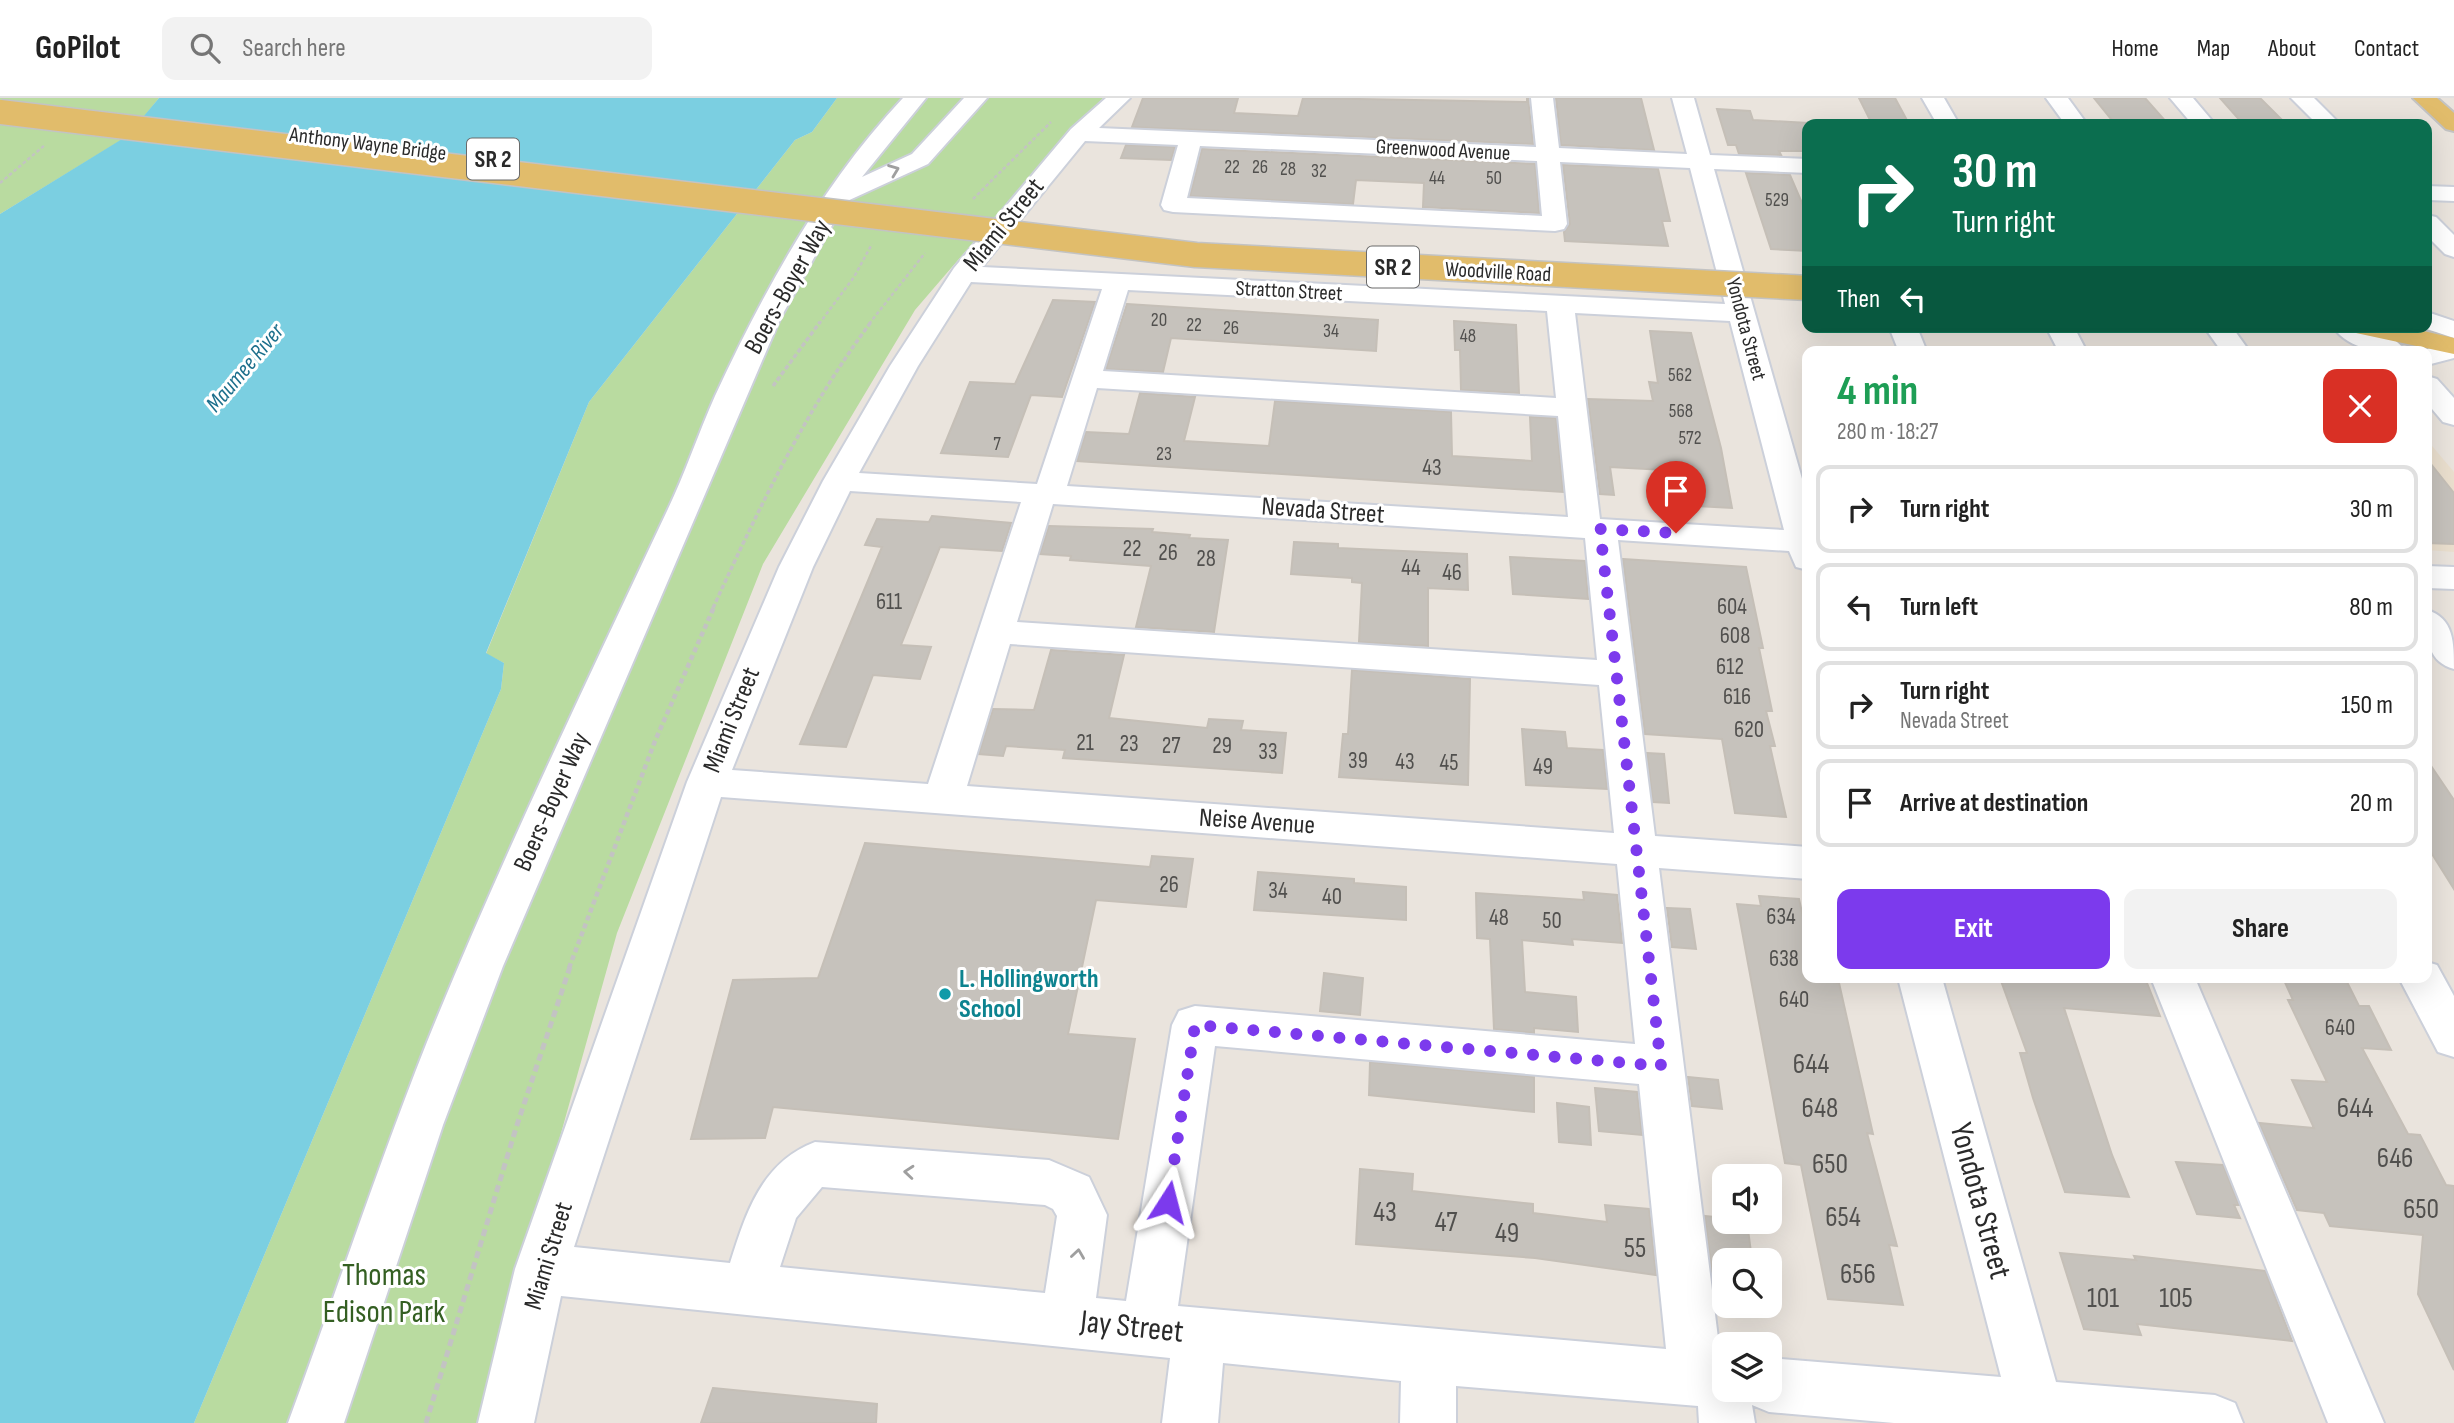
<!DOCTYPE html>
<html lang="en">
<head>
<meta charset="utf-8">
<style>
  :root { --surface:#fff; --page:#f2f2f2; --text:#222; --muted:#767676; --line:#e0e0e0; --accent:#7c3aed }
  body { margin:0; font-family:"Sofia Sans Condensed",sans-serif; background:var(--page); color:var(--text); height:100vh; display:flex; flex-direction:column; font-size:26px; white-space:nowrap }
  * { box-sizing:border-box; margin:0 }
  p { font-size:23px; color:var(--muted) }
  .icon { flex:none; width:38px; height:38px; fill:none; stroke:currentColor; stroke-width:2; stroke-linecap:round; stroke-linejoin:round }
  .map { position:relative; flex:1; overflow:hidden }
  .drawer { position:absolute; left:1802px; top:248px; width:630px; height:637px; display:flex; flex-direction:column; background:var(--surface); border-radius:14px; box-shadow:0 7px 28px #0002 }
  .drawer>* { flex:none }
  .banner { position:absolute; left:1802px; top:21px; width:630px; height:214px; border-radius:14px; box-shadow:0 7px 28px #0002; background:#0b6e4f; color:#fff; overflow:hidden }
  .fabs { position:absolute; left:1712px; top:1066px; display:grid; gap:14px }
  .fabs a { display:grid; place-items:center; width:70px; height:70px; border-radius:14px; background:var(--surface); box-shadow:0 7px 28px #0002; font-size:35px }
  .pin { position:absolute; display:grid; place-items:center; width:60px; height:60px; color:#fff; margin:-72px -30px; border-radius:50% 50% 50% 0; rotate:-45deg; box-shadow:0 0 7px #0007 }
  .pin .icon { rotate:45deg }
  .me { position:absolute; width:77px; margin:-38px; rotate:9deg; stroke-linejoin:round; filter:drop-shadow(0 0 5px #0008) }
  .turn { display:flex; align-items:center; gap:24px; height:147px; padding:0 35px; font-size:32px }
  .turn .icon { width:91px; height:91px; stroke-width:2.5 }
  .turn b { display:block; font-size:49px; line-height:60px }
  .then { display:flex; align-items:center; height:66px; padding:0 35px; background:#0003; gap:14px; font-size:26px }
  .round { display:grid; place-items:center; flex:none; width:74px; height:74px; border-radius:14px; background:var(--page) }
  .overview { display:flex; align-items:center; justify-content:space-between; height:119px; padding:0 35px }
  h1 { font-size:42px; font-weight:700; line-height:52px; color:#1e9e55 }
  .cta { display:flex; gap:14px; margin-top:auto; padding:14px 35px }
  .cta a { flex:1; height:80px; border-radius:14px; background:var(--accent); color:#fff; font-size:28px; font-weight:700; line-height:80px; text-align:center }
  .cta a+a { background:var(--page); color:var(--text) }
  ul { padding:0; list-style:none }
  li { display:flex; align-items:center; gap:21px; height:88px; margin:0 14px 10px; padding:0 21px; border:4px solid var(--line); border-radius:14px }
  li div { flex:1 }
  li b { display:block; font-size:26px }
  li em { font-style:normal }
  header { display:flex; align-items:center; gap:42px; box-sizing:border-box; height:98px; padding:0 35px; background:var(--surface); border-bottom:2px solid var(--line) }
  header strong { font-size:33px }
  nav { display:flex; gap:38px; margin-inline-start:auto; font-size:24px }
  .search { width:490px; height:63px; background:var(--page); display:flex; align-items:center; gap:18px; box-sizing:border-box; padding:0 24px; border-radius:14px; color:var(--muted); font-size:26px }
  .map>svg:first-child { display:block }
  .education { fill:#eadfce }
  .green { fill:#b9dba0 }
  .water { fill:#7bcfe1 }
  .building { fill:#c6c2bc; stroke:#c5bfb7; stroke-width:2 }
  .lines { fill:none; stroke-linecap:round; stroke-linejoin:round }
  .minor-casing { stroke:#ccd0da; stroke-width:4 }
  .major-casing { stroke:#c3c3c3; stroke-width:4 }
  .path-far3 { stroke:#c3c3c3; stroke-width:2.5; stroke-dasharray:3.5 2.5; stroke-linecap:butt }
  .path-far2 { stroke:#c3c3c3; stroke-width:3.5; stroke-dasharray:4.5 2.5; stroke-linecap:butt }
  .path-far1 { stroke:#c3c3c3; stroke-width:4.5; stroke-dasharray:5 3.5; stroke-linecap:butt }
  .path { stroke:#c3c3c3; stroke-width:5; stroke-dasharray:7 4.5; stroke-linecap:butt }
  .minor { fill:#fff; fill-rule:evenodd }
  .major { fill:#e1bc6b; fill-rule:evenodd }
  .major-bridge-casing { stroke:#c3c3c3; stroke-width:27; stroke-linecap:butt }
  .major-bridge { stroke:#e1bc6b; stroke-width:24 }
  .oneway { stroke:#9f9f9f }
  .route { stroke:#7c3aed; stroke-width:12; stroke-dasharray:0 21.6 }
  .culture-dot { fill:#0f9aa8; stroke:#fff; stroke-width:2.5 }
  .labels { text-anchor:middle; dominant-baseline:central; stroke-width:6; stroke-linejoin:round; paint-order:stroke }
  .far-number-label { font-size:19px; fill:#51504e }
  .far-street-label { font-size:21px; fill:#2a2a2a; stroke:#fff }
  .far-water-label { font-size:23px; font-style:italic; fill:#1c6f8c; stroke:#fff }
  .number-label { font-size:23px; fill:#51504e }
  .shield { fill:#fff; stroke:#6a6a6a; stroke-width:2 }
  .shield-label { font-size:24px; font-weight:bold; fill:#2a2a2a }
  .street-label { font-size:26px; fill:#2a2a2a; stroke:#fff }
  .culture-label { font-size:26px; font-weight:bold; fill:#0d838f; stroke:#fff; text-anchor:start }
  .near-number-label { font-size:28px; fill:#51504e }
  .near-street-label { font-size:32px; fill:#2a2a2a; stroke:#fff }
  .near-park-label { font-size:32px; fill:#345f22; stroke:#fff }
</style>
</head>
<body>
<header>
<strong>GoPilot</strong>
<div class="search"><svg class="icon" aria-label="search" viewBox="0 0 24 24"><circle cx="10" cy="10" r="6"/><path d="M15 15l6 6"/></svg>Search here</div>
<nav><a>Home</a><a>Map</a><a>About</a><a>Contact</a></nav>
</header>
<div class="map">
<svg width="2454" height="1325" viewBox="0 0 2454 1325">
  <rect width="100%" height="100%" fill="#eae4dd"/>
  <!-- education -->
  <path class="education" d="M2427,342l27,32v80l-27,-2z"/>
  <!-- green -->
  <path class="green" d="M0,0h159l-31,38 -128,78z
    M837,0h266l-71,76 -117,136 -152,254 -146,369 -137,490h-286l307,-734 3,-26 -18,-9 103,-252 206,-262 17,-8z"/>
  <!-- water -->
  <path class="water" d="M159,0h678l-25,34 -17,8 -206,262 -103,251 18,10 -3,26 -307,734h-194v-1209l127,-78z"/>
  <!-- building -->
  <path class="building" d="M1143,0h95l-4,15 64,3 5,-18 224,4v-4h1l5,46 -401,-17z
    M1556,0h85l13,52 -93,-5z
    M1859,0h36l14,26h-37z
    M2094,0h51l23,26h-53z
    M2220,0h40l26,26h-43z
    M1717,11l33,2 3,9 55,3v28h-29l2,4 -42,-1 -3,-9h-8z
    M1126,47l49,2 -4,13 -50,-2z
    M1202,51l333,15 4,49 -116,-6 1,-24 -68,-3 -3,24 -163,-8z
    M1563,67l95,4 12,52h-8l6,25 -103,-5 -1,-9 6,-8z
    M1746,75l44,2 18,42v34l-37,-2z
    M1053,202l42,2 -33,95 -31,-2 -23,62 -67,-4 29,-71 45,2z
    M1127,206l251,16 -2,31 -205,-13 -8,34 -57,-3z
    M1454,223l62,4 3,68 -58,-3 -1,-40h-5z
    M1650,233l41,2 30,115 11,60 -55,-3 -6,-32 -6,-3 -55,-3 4,28 -14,-1 -12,-95 65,2 -4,-19 9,1z
    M1140,295l55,4 -11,44 85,5 6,-45 176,11 1,44 80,5 -2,-44 26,1 7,74 -486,-31 9,-29 43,2z
    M2427,361l27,34v51l-27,-1z
    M932,418l79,7 -9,28 -62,-4 -39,98 30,2 -11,32 -47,-4 -27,72 -46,-3 82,-197 -17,-2 12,-26 52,3z
    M1049,428l104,3 -1,3 38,3 -1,3 39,2 -14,92 -78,-5 15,-61 -81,-6 1,-4 -31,-2z
    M1294,444l44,2v4l129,6 1,36 -40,-2v58l-69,-4 3,-59 -10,-1v-4l-61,-4z
    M1510,459l75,4 3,38 -75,-5z
    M1623,461l123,8 17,81h-4l13,63h-6l9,35h-5l16,71 -51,-4 -13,-74 -77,-5z
    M1051,552l73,5 -15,63 98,10 2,-9 34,2 -2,9 45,3 -4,40 -219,-15 2,-8 -59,-4 -3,10 -24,-2 14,-45 41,1z
    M1352,572l118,9 -2,106 -129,-8 4,-43h5z
    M1522,631l43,3 2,16 36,2 4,39 -81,-4z
    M1647,655l17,1 5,49 -16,-1z
    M2427,662l27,40v89l-27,-43z
    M865,745l285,24 2,-11 41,3 -7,48 -90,-7 -28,134 67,5 -17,100 -345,-32 -8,31 -74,1 42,-159 85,-2z
    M1258,774l96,7v4l52,4v33l-152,-10z
    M1583,794l34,3 5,48 -50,-4 1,6 -51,-5 3,52 51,5 2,35 -44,-4v5l-40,-4 -4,-90 -13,-1 -1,-45 108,7z
    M1759,798l40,3 9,41v38l31,5 34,151 -6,-1 30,113 -8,-1 14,60 -75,-6 -27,-134 -16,-2 -48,-259 24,2z
    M1667,810l23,1 6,40 -24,-2z
    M1324,875l39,5 -3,37 -40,-4z
    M2000,880h145l15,38 -96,-8 48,147 17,42 -64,-5 -32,-94 -13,-45h7z
    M2283,880h62l14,28h10l22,44 -29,-2 46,86 12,1 26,50 8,1v184l-36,-76 5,-59 -93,-9 -6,-13 -27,-3 -38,-87 55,5 -22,-48 35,2 -39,-82h5z
    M1370,964l164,15v35l-165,-17z
    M1688,979l30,3 4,29 -30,-3z
    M1595,990l42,4 5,43 -43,-4z
    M1557,1005l32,4 2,38 -32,-3z
    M2176,1064l47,3 16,40h-5l6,13 -43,-4z
    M1360,1071l53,5 -1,17 121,13v9l74,9 -2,-17 44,4 7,66 -121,-17 -179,-14z
    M1705,1118l19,2v4h23l5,38h-28v21l-11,-1z
    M2060,1155l76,7 -2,-4 131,15 27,70 -155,-17 4,11 -57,-6z
    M713,1290l164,16 -1,19h-175z"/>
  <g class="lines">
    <!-- minor casing -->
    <g class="minor-casing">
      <path id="minor" d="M903,0h23l-64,79 50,-23 52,-56h23l-59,66 -83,38 -65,117 -277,647 -60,159 -99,298h-56c47,-127 89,-255 139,-381 73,-180 157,-355 240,-531 18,-37 31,-77 48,-115 50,-107 107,-212 188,-298z
        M1106,0h24l-31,30 437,19 -5,-49h22l6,50 128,6 -15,-56h22l16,57 98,4v14l-94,-4 94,331v70l-12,-3 -7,-16 -171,-11 37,296 153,11v32l-149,-11 61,486h4v36h45v-32l232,19 -103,-399h44l114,404 159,13 20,8 8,20h-349l-125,-11 -17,-7 3,18h-56l-1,-17 -242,-20v37h-56l1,-42 -178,-18 -5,60h-56l8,-65 -609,-62 -27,127h-56l37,-154 172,-487 92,-215 44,-86 67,-115 64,-98 117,-139zM1085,43l93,4 -17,60 3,5 9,2 382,19 9,-2 3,-5 -7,-62 130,6 35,136 -743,-37zM1200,48l337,15 5,55 -355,-18zM971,184l131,7 -65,195 -178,-11 59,-107zM1128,192l419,21 9,87 -453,-27zM1575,215l155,8 54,209 -184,-11zM1097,290l461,28 10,101 -501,-31zM850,393l171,11 -93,282 -196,-14 81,-203zM1053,406l532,34 12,122 -580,-38zM1010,546l589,41 15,148 -647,-47zM721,699l896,67 18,180 -440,-38 -16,5 -7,14 -46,276 -30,-3 11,-83 -18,-38 -40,-17 -234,-18c-53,20 -69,70 -85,121l-156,-16zM1215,948l424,38 27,265 -488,-43zM822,1089l223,18 8,4 4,7 -12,77 -265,-26 16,-49z
        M1922,0h22l15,26h-22z
        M2046,0h22l19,26h-22z
        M2170,0h23l22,26h-23z
        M2291,0h23l26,26h-23z
        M2427,88l27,1v14l-27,-1z
        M2427,117l9,2 18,18v22l-9,-3 -18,-18z
        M2427,214l27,9v17l-33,-11h6z
        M1889,229h28l10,25h-28z
        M2046,229h28l13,25h-28z
        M2210,229h22l18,25h-28l-15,-21z
        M2333,229c26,0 57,1 73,25 -25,0 -56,-1 -73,-25z
        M2454,243v17l-27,7v-13h-10z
        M2427,278l10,3 17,19v27l-11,-3 -16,-19z
        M2427,468l27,1v22l-27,-1z
        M2427,512c27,8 27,33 27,59 -29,-8 -27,-34 -27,-59z
        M2427,864l10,3 17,31v61l-16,-5 -39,-74h28z
        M2151,880h44l189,445h-56z"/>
    </g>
    <!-- major casing -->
    <g class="major-casing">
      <path id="major" d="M2413,0h24l17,15v18l-8,-2z
        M2352,229h54l48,11v16l-98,-21z"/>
    </g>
    <!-- path-far3 -->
    <path class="path-far3" d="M0,85l45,-38
      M973,101l78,-77
      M819,226l35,-47 18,-33
      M869,226l56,-71"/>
    <!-- path-far2 -->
    <path class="path-far2" d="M773,288l47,-64
      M713,510c45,-98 93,-199 158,-286"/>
    <!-- path-far1 -->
    <path class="path-far1" d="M569,870l86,-227 59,-134"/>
    <!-- path -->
    <path class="path" d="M426,1325l90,-295 54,-161"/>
    <!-- minor -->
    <use href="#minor" class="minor"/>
    <!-- major -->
    <use href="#major" class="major"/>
    <!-- major-bridge casing -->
    <g class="major-bridge-casing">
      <path id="major-bridge" d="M0,14l1196,143 612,33"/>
    </g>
    <!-- major-bridge -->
    <use href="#major-bridge" class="major-bridge"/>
  </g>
  <!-- one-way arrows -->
  <defs><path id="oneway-chevron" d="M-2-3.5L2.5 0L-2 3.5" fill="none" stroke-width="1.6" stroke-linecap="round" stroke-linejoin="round" transform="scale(1.75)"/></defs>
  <g class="oneway">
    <use href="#oneway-chevron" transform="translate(894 72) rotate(-21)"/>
    <use href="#oneway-chevron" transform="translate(909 1074) rotate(-175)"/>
    <use href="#oneway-chevron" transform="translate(1078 1156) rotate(-82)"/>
  </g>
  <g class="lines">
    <!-- route -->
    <path class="route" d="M1168,1104l27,-177 466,41 -61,-537 76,4"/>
  </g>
  <!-- markers -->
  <circle class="culture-dot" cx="945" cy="896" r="7"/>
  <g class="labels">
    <!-- far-number labels -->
    <g class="far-number-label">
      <text x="1232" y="69">22</text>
      <text x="1260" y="69">26</text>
      <text x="1288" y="71">28</text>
      <text x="1319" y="73">32</text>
      <text x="1437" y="80">44</text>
      <text x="1494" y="80">50</text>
      <text x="1777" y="102">529</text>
      <text x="1159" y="222">20</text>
      <text x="1194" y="227">22</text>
      <text x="1231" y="230">26</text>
      <text x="1331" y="233">34</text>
      <text x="1468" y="238">48</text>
      <text x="1680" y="277">562</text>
      <text x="1681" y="313">568</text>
      <text x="1690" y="340">572</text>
      <text x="997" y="346">7</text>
      <text x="1164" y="356">23</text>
    </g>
    <!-- far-street labels -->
    <g class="far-street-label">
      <text transform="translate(368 46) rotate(7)">Anthony Wayne Bridge</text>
      <text transform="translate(1443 52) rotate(3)">Greenwood Avenue</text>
      <text transform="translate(1498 174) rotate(3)">Woodville Road</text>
      <text transform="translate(1289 193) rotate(3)">Stratton Street</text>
      <text transform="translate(1746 231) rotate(75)">Yondota Street</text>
    </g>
    <!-- far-water labels -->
    <g class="far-water-label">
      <text transform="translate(245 270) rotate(-50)">Maumee River</text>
    </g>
    <!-- number labels -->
    <g class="number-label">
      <text x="1432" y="370">43</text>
      <text x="1132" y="451">22</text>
      <text x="1168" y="455">26</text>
      <text x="1206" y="461">28</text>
      <text x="1411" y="470">44</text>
      <text x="1452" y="475">46</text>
      <text x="889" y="504">611</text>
      <text x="1732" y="509">604</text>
      <text x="1735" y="538">608</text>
      <text x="1730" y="569">612</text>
      <text x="1737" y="599">616</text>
      <text x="1749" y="632">620</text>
      <text x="1085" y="645">21</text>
      <text x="1129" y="646">23</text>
      <text x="1171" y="648">27</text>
      <text x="1222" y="648">29</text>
      <text x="1268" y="654">33</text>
      <text x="1358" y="663">39</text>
      <text x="1405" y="664">43</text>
      <text x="1449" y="665">45</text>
      <text x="1543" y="669">49</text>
      <text x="1169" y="787">26</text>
      <text x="1278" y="793">34</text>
      <text x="1332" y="799">40</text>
      <text x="1781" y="819">634</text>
      <text x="1499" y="820">48</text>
      <text x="1552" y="823">50</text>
      <text x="1784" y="861">638</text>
      <text x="1794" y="902">640</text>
      <text x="2340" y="930">640</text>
    </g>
    <!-- shield labels -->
    <g class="shield">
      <rect x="467" y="40.5" width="52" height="41" rx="5"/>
      <rect x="1367" y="148.5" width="52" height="41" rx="5"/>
    </g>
    <g class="shield-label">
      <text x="493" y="61">SR 2</text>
      <text x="1393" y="169">SR 2</text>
    </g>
    <!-- street labels -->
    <g class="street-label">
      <text transform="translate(1004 127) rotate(-51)">Miami Street</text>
      <text transform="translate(788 189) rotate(-61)">Boers-Boyer Way</text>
      <text transform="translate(1323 413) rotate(4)">Nevada Street</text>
      <text transform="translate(732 622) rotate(-68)">Miami Street</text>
      <text transform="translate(552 704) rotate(-66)">Boers-Boyer Way</text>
      <text transform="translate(1257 724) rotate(4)">Neise Avenue</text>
      <text transform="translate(549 1158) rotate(-73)">Miami Street</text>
    </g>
    <!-- culture labels -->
    <g class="culture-label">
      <text x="959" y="881">L. Hollingworth<tspan x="959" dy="30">School</tspan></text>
    </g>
    <!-- near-number labels -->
    <g class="near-number-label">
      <text x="1811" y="966">644</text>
      <text x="1820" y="1010">648</text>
      <text x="2355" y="1010">644</text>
      <text x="2395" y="1060">646</text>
      <text x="1830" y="1066">650</text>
      <text x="2421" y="1111">650</text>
      <text x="1385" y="1114">43</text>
      <text x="1843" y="1119">654</text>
      <text x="1446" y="1124">47</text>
      <text x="1507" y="1135">49</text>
      <text x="1635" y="1150">55</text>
      <text x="1858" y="1176">656</text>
      <text x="2103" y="1200">101</text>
      <text x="2176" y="1200">105</text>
    </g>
    <!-- near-street labels -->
    <g class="near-street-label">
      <text transform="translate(1980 1103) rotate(75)">Yondota Street</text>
      <text transform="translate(1132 1229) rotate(6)">Jay Street</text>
    </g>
    <!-- near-park labels -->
    <g class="near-park-label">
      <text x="384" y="1177">Thomas<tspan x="384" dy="37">Edison Park</tspan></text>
    </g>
  </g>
</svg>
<div class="fabs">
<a><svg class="icon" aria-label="sound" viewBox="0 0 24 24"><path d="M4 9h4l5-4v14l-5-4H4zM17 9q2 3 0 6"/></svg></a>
<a><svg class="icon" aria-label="search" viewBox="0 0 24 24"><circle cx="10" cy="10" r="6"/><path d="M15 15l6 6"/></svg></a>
<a><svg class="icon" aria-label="layers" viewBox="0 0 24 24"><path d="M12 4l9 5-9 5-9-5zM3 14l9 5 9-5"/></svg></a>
</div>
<div class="pin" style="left:1676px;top:435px;background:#d93025"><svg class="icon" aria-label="arrive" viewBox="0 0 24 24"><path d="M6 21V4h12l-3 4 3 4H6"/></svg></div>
<svg class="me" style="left:1168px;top:1104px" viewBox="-20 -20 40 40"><path d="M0-17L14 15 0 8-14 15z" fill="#7c3aed" stroke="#fff" stroke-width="4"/></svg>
<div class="banner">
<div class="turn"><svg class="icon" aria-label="right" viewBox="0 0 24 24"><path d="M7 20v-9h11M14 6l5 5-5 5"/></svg><div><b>30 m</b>Turn right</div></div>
<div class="then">Then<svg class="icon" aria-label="left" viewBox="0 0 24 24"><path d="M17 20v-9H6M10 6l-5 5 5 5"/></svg></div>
</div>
<section class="drawer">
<div class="overview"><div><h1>4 min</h1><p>280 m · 18:27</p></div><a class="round" style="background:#d93025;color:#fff"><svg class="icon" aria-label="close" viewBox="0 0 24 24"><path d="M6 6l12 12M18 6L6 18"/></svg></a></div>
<ul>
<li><svg class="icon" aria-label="right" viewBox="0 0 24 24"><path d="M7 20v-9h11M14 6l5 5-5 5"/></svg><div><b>Turn right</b></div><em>30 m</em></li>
<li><svg class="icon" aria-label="left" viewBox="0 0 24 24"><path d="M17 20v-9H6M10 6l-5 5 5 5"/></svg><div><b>Turn left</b></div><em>80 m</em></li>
<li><svg class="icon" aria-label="right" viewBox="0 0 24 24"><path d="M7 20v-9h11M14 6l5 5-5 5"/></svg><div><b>Turn right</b><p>Nevada Street</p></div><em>150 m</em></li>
<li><svg class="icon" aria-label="arrive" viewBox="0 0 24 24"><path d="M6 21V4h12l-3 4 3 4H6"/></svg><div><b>Arrive at destination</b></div><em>20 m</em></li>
</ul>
<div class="cta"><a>Exit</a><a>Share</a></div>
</section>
</div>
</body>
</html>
